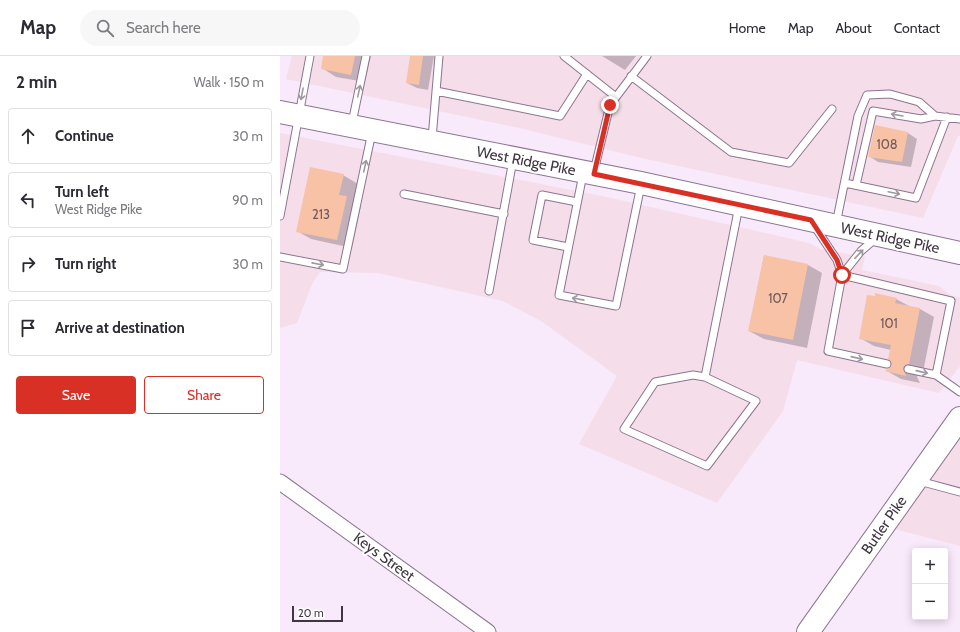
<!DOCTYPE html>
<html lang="en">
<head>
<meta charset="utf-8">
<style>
	:root { --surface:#fff; --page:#f7f7f7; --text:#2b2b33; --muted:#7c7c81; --line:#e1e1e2; --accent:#d93025 }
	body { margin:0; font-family:Cabin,sans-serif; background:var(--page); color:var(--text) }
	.controls { position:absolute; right:12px; bottom:12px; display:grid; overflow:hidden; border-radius:4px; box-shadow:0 2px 10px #0003 }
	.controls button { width:36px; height:36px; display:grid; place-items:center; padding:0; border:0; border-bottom:1px solid var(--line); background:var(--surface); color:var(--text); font:20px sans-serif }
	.scale { position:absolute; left:12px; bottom:10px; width:51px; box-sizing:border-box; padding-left:4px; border:2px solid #403642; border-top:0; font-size:11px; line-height:14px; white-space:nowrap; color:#403642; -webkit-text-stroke:3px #fff; paint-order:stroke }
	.stop { position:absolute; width:12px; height:12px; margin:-9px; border:3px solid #d93025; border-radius:50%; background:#fff }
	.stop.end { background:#d93025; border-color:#fff; box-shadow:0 1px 4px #0008 }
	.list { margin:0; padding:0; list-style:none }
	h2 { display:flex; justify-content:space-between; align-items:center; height:52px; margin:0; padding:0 16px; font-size:17px }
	h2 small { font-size:13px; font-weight:400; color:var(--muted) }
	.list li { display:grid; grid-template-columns:26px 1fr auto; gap:12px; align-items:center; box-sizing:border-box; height:56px; margin:0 8px 8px; padding:0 8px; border:1px solid var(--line); border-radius:4px }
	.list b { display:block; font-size:15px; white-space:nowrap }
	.list p { margin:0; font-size:13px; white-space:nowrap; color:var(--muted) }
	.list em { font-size:13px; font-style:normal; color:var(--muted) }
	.actions { display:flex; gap:8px; padding:12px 16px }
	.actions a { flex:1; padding:9px 0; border:1px solid var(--accent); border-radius:4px; text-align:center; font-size:14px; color:var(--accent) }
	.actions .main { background:var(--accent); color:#fff }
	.icon { flex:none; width:22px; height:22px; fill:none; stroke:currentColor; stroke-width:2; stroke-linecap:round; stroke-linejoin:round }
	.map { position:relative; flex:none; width:680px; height:576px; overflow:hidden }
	header { display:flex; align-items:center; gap:24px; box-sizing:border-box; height:56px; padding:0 20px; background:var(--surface); border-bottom:1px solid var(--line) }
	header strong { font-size:19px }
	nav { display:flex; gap:22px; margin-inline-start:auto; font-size:14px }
	.search { width:280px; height:36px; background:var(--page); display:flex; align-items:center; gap:10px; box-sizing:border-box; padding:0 14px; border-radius:22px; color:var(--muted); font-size:15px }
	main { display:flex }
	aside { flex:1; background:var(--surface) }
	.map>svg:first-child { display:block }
	.commercial { fill:#f5dde9 }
	.shadow { fill:#0003 }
	.building { fill:#f8c2a7 }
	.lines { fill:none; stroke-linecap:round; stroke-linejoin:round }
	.service-casing { stroke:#8b7590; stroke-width:9 }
	.minor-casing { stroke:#8b7590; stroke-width:17 }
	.primary-casing { stroke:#8b7590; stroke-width:24 }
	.service { stroke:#fff; stroke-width:7 }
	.minor { stroke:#fff; stroke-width:15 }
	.primary { stroke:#fff; stroke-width:22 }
	.oneway { stroke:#a09aa0 }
	.route { stroke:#d93025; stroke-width:5 }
	.labels { text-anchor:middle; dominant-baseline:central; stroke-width:4; stroke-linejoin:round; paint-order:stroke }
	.number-label { font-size:13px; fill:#6e595b }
	.street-label { font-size:15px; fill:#403642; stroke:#fff }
</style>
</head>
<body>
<header>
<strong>Map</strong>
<div class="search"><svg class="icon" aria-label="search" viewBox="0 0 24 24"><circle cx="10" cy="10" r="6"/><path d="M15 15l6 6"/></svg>Search here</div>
<nav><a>Home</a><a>Map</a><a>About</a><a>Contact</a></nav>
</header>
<main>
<aside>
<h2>2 min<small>Walk · 150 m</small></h2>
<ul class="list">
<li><svg class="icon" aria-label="ahead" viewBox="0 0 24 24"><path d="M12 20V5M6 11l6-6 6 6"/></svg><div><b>Continue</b></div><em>30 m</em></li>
<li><svg class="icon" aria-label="left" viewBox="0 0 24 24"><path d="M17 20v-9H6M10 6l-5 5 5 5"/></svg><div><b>Turn left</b><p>West Ridge Pike</p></div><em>90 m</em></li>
<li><svg class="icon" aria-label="right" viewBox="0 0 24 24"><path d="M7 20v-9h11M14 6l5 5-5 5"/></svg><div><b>Turn right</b></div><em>30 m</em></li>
<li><svg class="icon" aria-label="arrive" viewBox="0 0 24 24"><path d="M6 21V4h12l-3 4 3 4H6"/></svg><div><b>Arrive at destination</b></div></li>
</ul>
<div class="actions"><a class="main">Save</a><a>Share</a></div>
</aside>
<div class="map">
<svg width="680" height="576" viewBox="0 0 680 576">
	<rect width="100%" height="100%" fill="#f8e9fb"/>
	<path class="commercial" d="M 12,0 L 680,0 L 680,80 L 678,80 L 643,162 L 366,103 L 239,72 L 6,23 Z
		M 0,77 L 322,140 L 529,187 L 540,193 L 585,201 L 582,214 L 659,230 L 670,239 L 680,242 L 680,310 L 659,337 L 517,304 L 503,355 L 437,447 L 299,388 L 337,320 L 261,265 L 223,245 L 98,217 L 40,216 L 32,228 L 17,267 L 0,272 Z
		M 680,361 L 680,490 L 603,470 Z"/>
	<path class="shadow" d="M 44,0 L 91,0 L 85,26 L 56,21 L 42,12 Z
		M 131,0 L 154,0 L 148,34 L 137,32 L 127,27 Z
		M 322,0 L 356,0 L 345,14 Z
		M 628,77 L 637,83 L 631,111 L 598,106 L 589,100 Z
		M 63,119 L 78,128 L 74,146 L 81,150 L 72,192 L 31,183 L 17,175 Z
		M 484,200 L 528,209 L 542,217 L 527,292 L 484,283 L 469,275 Z
		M 616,243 L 631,251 L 640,253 L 654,261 L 643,316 L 639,317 L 637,321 L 640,327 L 621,323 L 607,315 L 613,309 L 611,294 L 594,290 L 580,282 Z"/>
	<path class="building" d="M 43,0 L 75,0 L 71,19 L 41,13 Z
		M 130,0 L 143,0 L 139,29 L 126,27 Z
		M 595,69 L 628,76 L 622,106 L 588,101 Z
		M 30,111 L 64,118 L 59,139 L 67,140 L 57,184 L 16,176 Z
		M 484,199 L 528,208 L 513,284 L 468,275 Z
		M 595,237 L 617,242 L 615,247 L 640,252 L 629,308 L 625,309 L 623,312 L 626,320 L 605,315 L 612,309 L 608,303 L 611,289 L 579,283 L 587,239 L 595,240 Z"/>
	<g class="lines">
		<g class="service-casing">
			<path id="service" d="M 284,0 L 336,41
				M 351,20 L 451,96 L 509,107 L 552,53
				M 156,35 L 280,60 L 307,18
				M 72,67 L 86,0
				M 152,83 L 159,0
				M 314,115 L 330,49 L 367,0
				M 303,118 L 279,239 L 336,250 L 361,129
				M 565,127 L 636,142 L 667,61
				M 576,129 L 593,55 L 641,63 L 655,60
				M 124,138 L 224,158
				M 0,160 L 30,0
				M 556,168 L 578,60 L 587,39 L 610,38 L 639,46 L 655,60 L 680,63
				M 535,171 L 557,204 L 562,219 L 548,295 L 607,308
				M 288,191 L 253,184 L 262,139 L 297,146
				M 0,201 L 63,213 L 92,76
				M 562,219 L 671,245 L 656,319 L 680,336
				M 562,219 L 581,195 L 595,183
				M 209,235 L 233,104
				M 628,313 L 656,319
				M 413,319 L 425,321 L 476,345 L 427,410 L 344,373 L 375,326 Z
				M 425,321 L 459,150
				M 639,425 L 680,436"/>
		</g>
		<g class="minor-casing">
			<path id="minor" d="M 0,426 L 208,576"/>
		</g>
		<g class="primary-casing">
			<path id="primary" d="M 0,56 L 361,127 L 680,197
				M 528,576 L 680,362"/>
		</g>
		<use href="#service" class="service"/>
		<use href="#minor" class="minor"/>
		<use href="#primary" class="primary"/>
	</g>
	<defs><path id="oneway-shaft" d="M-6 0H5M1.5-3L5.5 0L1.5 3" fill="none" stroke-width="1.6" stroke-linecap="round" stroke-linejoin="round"/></defs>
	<g class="oneway">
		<use href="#oneway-shaft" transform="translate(79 35) rotate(-78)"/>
		<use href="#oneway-shaft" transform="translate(22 38) rotate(101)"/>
		<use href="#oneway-shaft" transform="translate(617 59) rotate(-170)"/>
		<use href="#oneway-shaft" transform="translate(85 110) rotate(-78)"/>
		<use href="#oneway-shaft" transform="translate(614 137) rotate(12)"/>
		<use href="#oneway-shaft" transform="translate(579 198) rotate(-47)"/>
		<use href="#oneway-shaft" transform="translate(38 208) rotate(11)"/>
		<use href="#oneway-shaft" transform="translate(298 243) rotate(-169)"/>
		<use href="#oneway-shaft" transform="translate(577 302) rotate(13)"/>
		<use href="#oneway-shaft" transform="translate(642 316) rotate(13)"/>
	</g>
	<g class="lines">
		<path class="route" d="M 330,49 L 314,118 L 531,164 L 557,204 L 562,219"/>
	</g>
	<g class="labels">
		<g class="number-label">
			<text x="607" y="88">108</text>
			<text x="41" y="158">213</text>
			<text x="498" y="242">107</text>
			<text x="609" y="267">101</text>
		</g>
		<g class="street-label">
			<text transform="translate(246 105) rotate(11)">West Ridge Pike</text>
			<text transform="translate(610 182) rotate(12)">West Ridge Pike</text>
			<text transform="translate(604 469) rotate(-55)">Butler Pike</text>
			<text transform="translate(104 501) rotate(36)">Keys Street</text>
		</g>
	</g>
</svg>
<div class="controls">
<button>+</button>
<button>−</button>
</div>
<div class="scale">20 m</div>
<div class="stop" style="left:562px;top:219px"></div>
<div class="stop end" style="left:330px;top:49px"></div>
</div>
</main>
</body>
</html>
